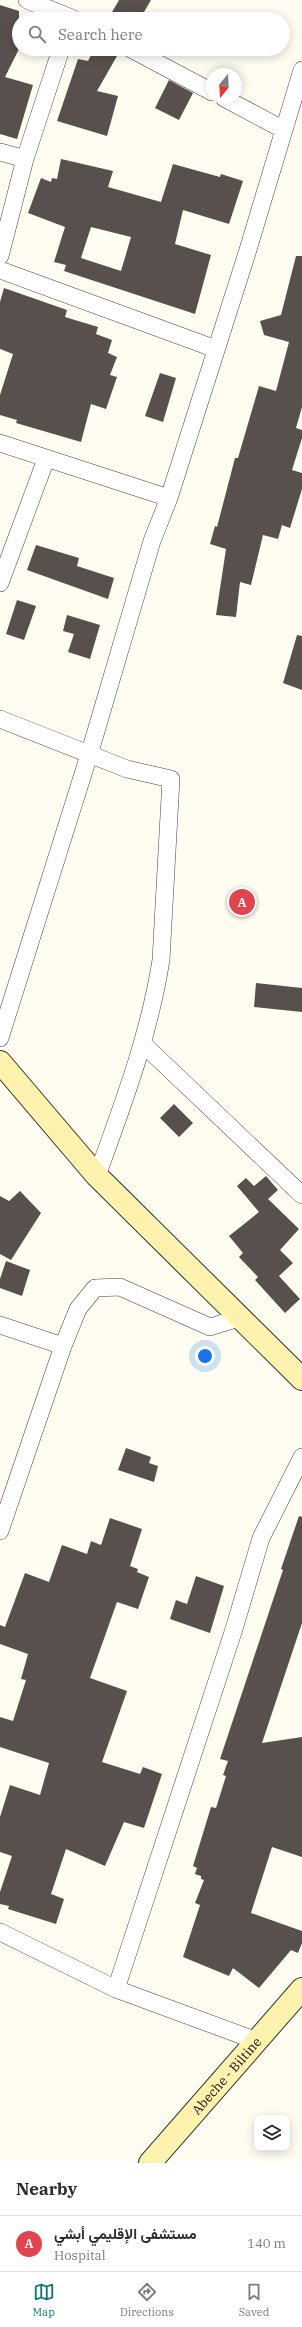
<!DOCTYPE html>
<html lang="en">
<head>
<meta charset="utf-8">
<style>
	:root { --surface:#fff; --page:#f7f7f7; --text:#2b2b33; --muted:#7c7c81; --line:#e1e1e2; --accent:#0f766e }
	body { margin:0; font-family:"IBM Plex Serif",Vazirmatn,serif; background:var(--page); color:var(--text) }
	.controls { position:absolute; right:12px; bottom:12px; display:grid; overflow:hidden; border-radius:8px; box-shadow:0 2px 10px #0003 }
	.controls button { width:36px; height:36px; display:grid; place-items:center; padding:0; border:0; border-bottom:1px solid var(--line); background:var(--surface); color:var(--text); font:20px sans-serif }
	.compass { position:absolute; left:206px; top:68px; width:36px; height:36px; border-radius:50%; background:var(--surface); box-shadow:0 2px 10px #0003; rotate:198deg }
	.you { position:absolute; left:205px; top:1356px; width:14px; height:14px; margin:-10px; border:3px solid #fff; border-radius:50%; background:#1a73e8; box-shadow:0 0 0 6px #1a73e833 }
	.badge { display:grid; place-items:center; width:26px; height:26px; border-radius:50%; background:var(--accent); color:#fff; font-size:13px; font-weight:700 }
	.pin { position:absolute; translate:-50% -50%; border:2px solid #fff; box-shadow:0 1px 4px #0006 }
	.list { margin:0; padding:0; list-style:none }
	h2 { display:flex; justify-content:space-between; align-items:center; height:52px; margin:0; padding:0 16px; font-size:17px }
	h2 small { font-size:13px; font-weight:400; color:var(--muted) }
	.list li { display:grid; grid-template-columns:26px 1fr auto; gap:12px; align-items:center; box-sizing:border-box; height:56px; padding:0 16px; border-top:1px solid var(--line) }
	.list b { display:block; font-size:15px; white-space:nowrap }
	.list p { margin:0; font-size:13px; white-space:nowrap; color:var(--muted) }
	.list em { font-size:13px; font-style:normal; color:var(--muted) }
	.icon { flex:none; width:22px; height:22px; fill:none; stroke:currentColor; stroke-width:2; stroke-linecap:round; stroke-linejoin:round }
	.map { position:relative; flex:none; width:302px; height:2163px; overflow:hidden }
	.search { position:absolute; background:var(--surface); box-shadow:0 2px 10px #0003; left:12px; right:12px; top:12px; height:44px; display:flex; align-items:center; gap:10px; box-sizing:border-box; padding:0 14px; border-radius:22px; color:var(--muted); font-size:15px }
	.sheet { height:108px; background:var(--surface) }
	nav { display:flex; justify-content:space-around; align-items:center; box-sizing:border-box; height:56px; border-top:1px solid var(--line); background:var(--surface); font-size:11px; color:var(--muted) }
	nav a { display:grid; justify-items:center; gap:2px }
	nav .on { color:var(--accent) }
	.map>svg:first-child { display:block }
	.building { fill:#58504c; fill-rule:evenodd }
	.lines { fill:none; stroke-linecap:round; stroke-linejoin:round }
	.street-casing { stroke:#434343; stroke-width:18 }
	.secondary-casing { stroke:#323232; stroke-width:24 }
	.street { stroke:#fff; stroke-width:17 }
	.secondary { stroke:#fdf3af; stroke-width:22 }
	.labels { text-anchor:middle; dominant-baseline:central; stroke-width:4; stroke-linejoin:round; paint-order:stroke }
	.street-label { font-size:13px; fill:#101010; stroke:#fff }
</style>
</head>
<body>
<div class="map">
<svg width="302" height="2163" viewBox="0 0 302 2163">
	<rect width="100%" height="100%" fill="#fffcf2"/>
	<path class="building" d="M 119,0 L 151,0 L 140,19 L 108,19 Z
		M 0,5 L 19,11 L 19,49 L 5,77 L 33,85 L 17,139 L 0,134 Z
		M 240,12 L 235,19 L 195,19 L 190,13 Z
		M 94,49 L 121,49 L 97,91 L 118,96 L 107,136 L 57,121 L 78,59 L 88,61 Z
		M 169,80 L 193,93 L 179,120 L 155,108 Z
		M 61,159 L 113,171 L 108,187 L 161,202 L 173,164 L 220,177 L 221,174 L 243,181 L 229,224 L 183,210 L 175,244 L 211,255 L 195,314 L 64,271 L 66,265 L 54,262 L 65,227 L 28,213 L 41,178 L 51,182 L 52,178 L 57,179 ZM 91,227 L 131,237 L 121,271 L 81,258 Z
		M 296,256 L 302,256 L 302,407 L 296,428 L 302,430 L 302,438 L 292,470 L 302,473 L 302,489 L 290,528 L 282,525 L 278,539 L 263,535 L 251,585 L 240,582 L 236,617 L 216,615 L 226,549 L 210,544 L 215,526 L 217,527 L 235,458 L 238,458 L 259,386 L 276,391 L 289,342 L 264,335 L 260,321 L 281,315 Z
		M 4,288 L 67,310 L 65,317 L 98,327 L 96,334 L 112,340 L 108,353 L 117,357 L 110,375 L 117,377 L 106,409 L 91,404 L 81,442 L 16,423 L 17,420 L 0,415 L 0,395 L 13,354 L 0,349 L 0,302 Z
		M 160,373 L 176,378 L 163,422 L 145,416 Z
		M 36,545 L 79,558 L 77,566 L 114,578 L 108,599 L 27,570 Z
		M 17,600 L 36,606 L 24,640 L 6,634 Z
		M 67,615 L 100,625 L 90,659 L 68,652 L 74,634 L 63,631 Z
		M 297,635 L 302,636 L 302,690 L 283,683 Z
		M 256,983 L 302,988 L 302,1012 L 254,1007 Z
		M 174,1104 L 193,1123 L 179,1137 L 160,1118 Z
		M 266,1176 L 278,1190 L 268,1199 L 299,1229 L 280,1250 L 293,1263 L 279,1276 L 300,1299 L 285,1313 L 255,1280 L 258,1277 L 239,1257 L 243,1253 L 229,1236 L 259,1212 L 237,1186 L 246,1178 L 254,1186 Z
		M 20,1191 L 41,1213 L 11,1260 L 0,1254 L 0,1196 L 9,1201 Z
		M 6,1261 L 30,1270 L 22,1296 L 0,1288 L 0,1279 Z
		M 126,1448 L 151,1457 L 149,1463 L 158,1466 L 154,1482 L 118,1470 Z
		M 299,1516 L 302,1517 L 302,1623 L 262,1743 L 302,1737 L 302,1857 L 272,1847 L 251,1913 L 302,1931 L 302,1943 L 298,1953 L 291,1950 L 259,1988 L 233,1968 L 229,1976 L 183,1957 L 200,1905 L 195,1903 L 204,1880 L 201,1879 L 201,1876 L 195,1874 L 197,1868 L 193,1866 L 211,1807 L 216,1808 L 226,1776 L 223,1775 L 228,1761 L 220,1759 L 283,1570 L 281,1569 Z
		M 110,1518 L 142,1529 L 130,1566 L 138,1569 L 137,1572 L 149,1577 L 138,1609 L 117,1602 L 90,1678 L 127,1691 L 102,1762 L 140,1774 L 143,1767 L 162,1774 L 144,1828 L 124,1822 L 105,1866 L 66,1849 L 51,1894 L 64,1899 L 56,1924 L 8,1909 L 9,1906 L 0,1904 L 0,1892 L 12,1856 L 0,1852 L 0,1817 L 10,1785 L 40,1795 L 49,1763 L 0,1747 L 0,1717 L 13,1721 L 26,1680 L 21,1679 L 28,1654 L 0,1644 L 0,1625 L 5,1627 L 25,1573 L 49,1582 L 62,1545 L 87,1554 L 91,1541 L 101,1545 Z
		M 196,1576 L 224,1586 L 210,1633 L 170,1619 L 176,1600 L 187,1604 Z"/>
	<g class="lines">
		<g class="street-casing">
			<path id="street" d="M 27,0 L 74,19
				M 131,49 L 212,92
				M 224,98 L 284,130
				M 0,152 L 25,159
				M 0,256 L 25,159 L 61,49
				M 0,270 L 216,349
				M 0,443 L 169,498
				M 0,583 L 46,459
				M 0,719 L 127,769 L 171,779 L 161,960 C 149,1036 123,1104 97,1176
				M 0,1038 L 89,755 L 152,541 L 169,498 L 247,253 L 302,70
				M 143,1044 L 302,1195
				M 0,1325 L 63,1346
				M 0,1531 L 63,1346 L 78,1309 L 95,1288 L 120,1287 L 210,1327 L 239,1318
				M 0,1932 L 116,1989 L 257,2041
				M 116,1989 L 234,1629 L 261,1538 L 302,1457"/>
		</g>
		<g class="secondary-casing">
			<g id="secondary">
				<path d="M 0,1062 L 97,1176 L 302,1379"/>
				<path id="s1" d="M 150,2163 L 302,1989"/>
			</g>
		</g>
		<use href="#street" class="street"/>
		<use href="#secondary" class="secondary"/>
	</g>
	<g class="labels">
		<g class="street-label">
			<text stroke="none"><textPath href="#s1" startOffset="116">Abeche - Biltine</textPath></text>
		</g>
	</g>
</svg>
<div class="controls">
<button><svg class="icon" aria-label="layers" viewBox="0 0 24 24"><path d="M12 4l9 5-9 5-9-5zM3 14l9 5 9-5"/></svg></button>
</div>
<svg class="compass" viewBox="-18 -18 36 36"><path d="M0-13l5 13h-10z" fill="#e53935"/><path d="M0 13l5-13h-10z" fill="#7c7c81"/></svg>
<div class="you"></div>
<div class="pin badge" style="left:242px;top:902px;background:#e0444e">A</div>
<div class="search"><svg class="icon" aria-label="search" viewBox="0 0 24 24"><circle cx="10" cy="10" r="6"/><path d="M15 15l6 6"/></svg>Search here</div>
</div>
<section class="sheet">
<h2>Nearby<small></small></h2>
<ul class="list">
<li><span class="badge" style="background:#e0444e">A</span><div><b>مستشفى الإقليمي أبشي</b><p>Hospital</p></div><em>140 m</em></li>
</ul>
</section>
<nav>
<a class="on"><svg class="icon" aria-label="map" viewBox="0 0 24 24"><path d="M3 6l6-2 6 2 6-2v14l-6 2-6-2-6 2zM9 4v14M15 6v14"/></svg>Map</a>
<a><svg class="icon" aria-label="directions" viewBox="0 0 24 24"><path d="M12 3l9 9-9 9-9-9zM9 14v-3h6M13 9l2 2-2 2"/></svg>Directions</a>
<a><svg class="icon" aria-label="saved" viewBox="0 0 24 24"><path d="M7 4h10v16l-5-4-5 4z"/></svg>Saved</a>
</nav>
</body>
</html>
